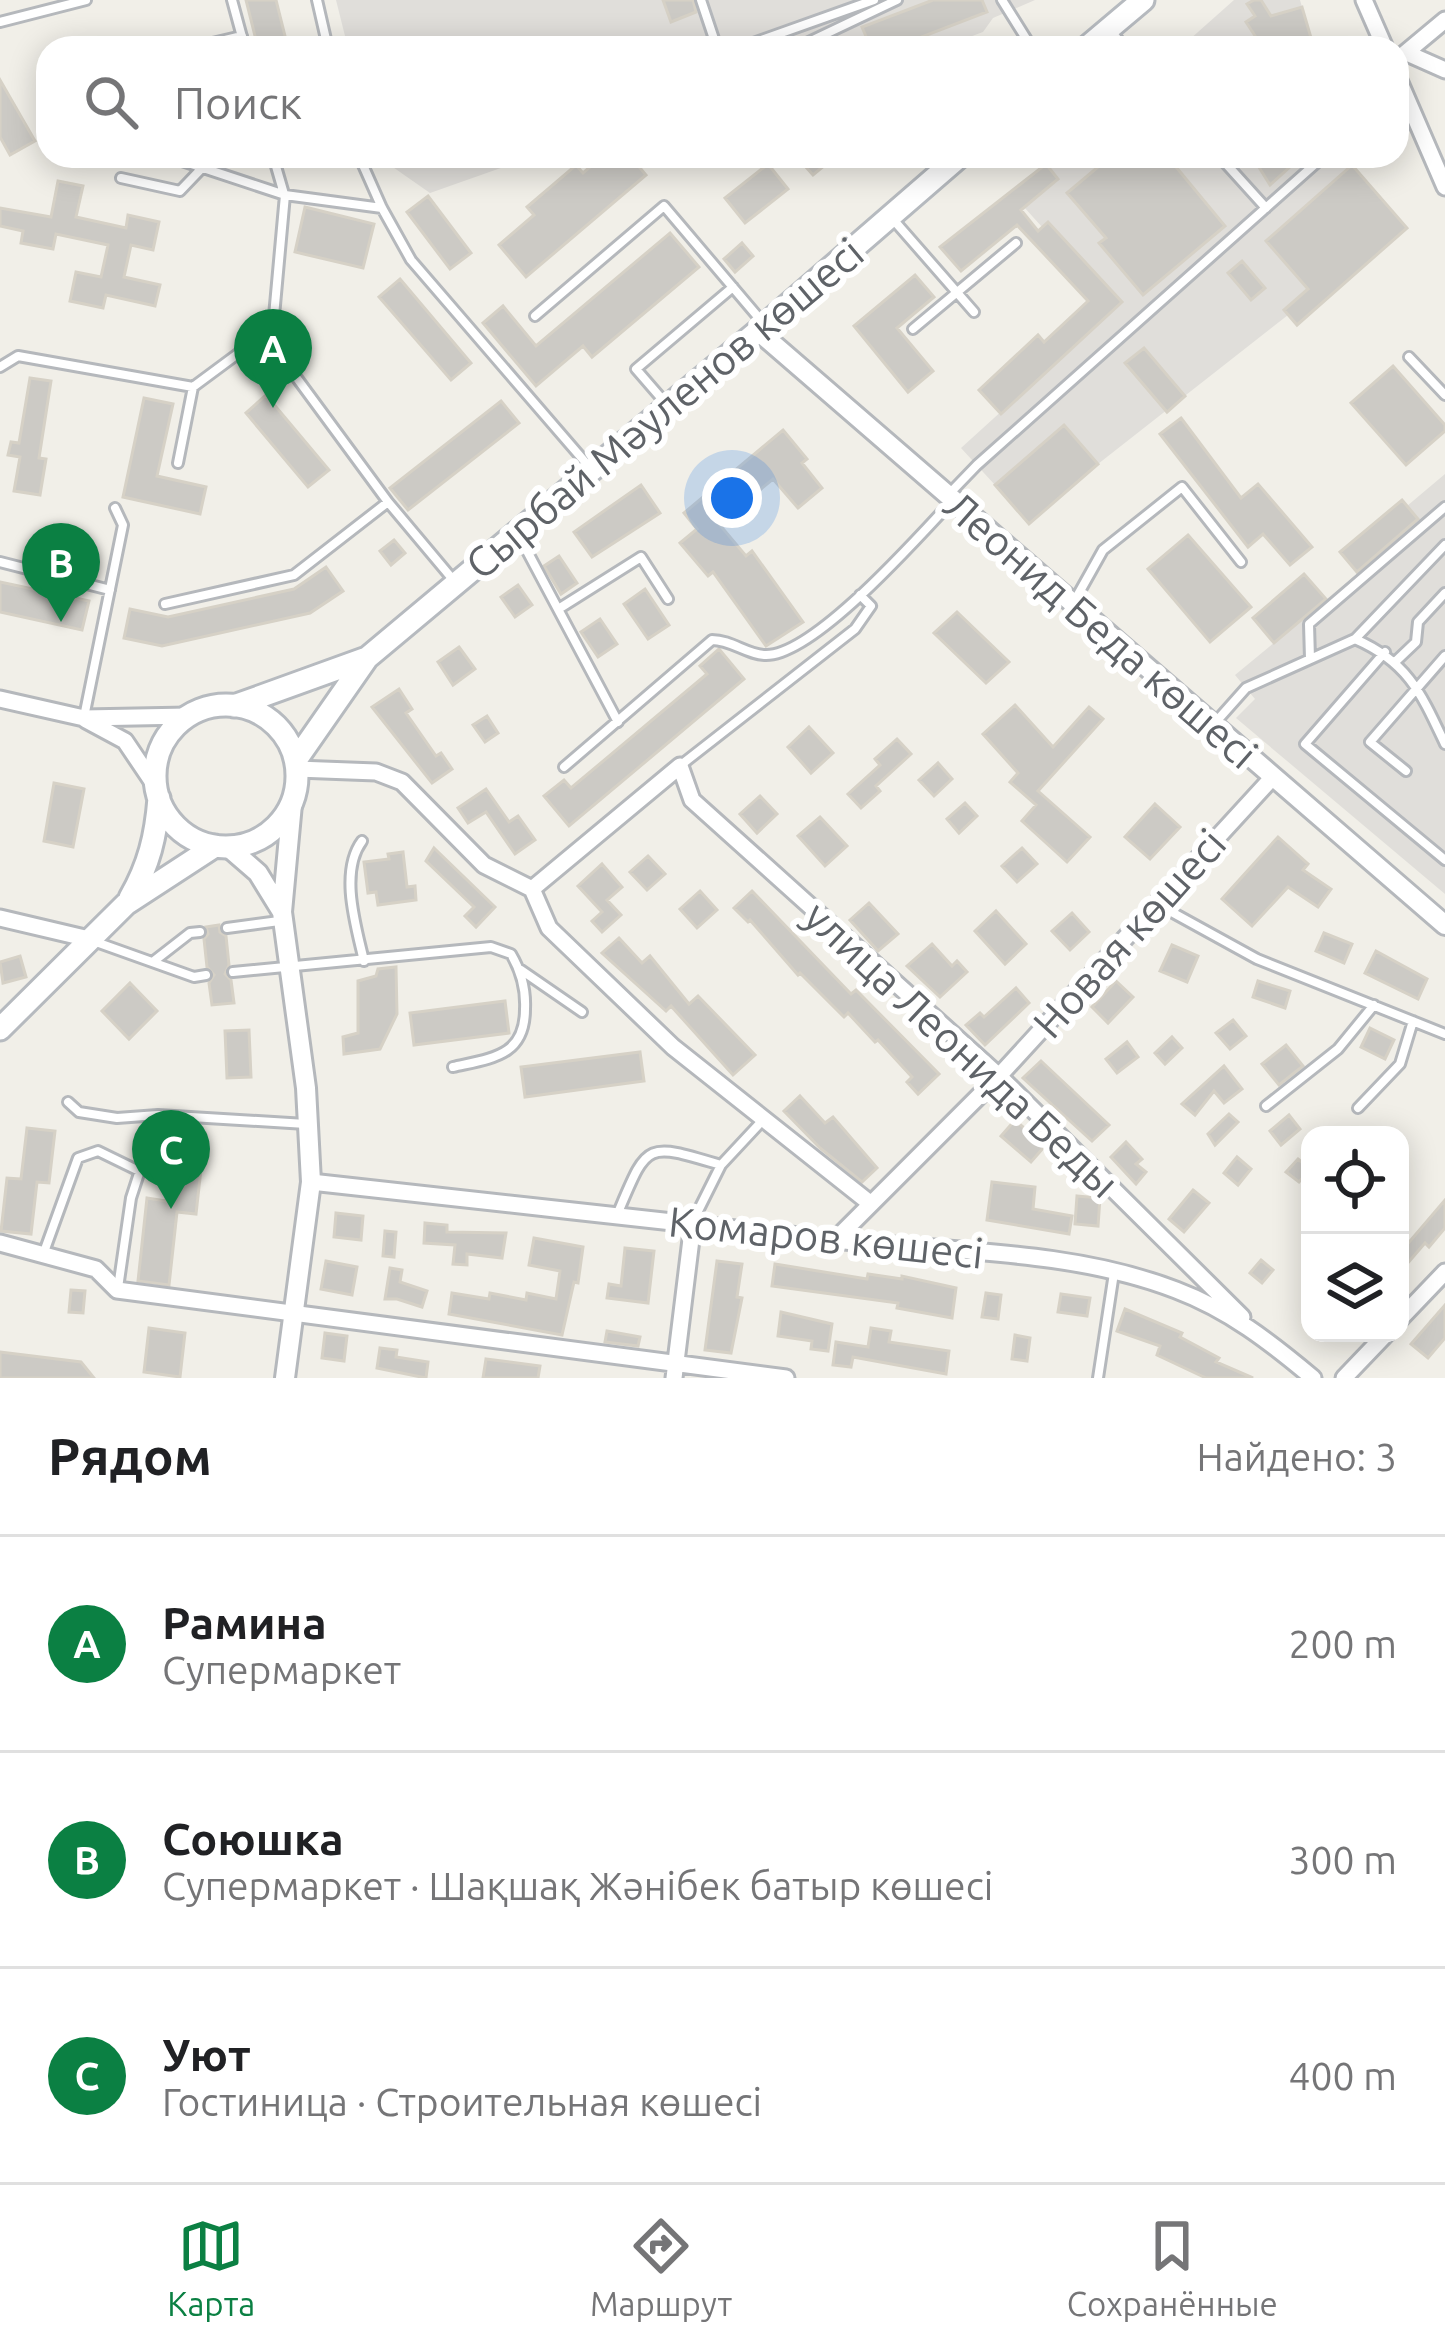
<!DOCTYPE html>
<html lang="ru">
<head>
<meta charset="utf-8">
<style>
	:root { --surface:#fff; --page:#f6f6f6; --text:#202124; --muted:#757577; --line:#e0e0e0; --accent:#0b8043 }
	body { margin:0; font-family:Ubuntu,sans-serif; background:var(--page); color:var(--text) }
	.controls { position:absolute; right:36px; bottom:36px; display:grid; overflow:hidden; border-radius:24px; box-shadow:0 6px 30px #0003 }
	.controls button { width:108px; height:108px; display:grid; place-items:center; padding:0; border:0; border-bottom:3px solid var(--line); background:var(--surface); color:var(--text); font:60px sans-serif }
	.you { position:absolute; left:732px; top:498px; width:42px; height:42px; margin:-30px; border:9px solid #fff; border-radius:50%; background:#1a73e8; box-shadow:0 0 0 18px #1a73e833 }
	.badge { display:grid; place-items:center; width:78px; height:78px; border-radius:50%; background:var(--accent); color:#fff; font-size:39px; font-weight:700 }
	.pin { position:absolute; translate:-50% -99px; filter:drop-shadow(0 3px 6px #0008) }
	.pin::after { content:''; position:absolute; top:63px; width:42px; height:36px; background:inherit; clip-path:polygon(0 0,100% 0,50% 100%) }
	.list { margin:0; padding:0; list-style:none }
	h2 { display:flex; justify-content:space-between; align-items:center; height:156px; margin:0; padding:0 48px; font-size:51px }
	h2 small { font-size:39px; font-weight:400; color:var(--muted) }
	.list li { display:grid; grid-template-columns:78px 1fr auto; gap:36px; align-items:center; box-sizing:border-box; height:216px; padding:0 48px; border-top:3px solid var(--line) }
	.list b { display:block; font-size:45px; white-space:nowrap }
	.list p { margin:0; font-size:39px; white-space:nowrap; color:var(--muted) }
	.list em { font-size:39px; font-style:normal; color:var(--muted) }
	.icon { flex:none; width:66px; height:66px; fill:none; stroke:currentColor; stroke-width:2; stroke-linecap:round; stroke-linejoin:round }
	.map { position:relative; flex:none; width:1445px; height:1378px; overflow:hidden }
	.search { position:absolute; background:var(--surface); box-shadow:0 6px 30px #0003; left:36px; right:36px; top:36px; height:132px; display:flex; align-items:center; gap:30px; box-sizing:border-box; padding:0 42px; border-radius:36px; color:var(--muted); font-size:45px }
	.sheet { height:804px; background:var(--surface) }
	nav { display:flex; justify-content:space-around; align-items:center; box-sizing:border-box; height:168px; border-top:3px solid var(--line); background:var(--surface); font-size:33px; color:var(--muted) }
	nav a { display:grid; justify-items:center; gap:6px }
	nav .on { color:var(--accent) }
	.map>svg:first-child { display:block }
	.industrial { fill:#e0deda }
	.building { fill:#cccac5; stroke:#d6d1c6; stroke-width:3 }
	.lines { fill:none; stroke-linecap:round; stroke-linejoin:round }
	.service-casing { stroke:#b5b8bc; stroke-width:14 }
	.minor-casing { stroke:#b5b8bc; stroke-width:21 }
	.tertiary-casing { stroke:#b5b8bc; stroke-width:24 }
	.secondary-casing { stroke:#b6babf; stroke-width:27 }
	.service { stroke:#fff; stroke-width:8 }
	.minor { stroke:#fff; stroke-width:15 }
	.tertiary { stroke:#fff; stroke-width:18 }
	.secondary { stroke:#fff; stroke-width:21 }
	.labels { text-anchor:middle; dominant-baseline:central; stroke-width:12; stroke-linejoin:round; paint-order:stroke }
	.street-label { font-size:42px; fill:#5f6368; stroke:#fff }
</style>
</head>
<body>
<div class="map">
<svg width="1445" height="1378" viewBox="0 0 1445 1378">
	<rect width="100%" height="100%" fill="#f1efe8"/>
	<path class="industrial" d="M 336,0 L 1035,0 L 993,18 L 983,32 L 940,48 L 348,48 Z
		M 1234,0 L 1300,0 L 1302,7 L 1284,13 L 1294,48 L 1180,48 Z
		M 377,156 L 535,156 L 430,193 Z
		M 1056,156 L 1351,156 L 1352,165 L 1266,240 L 1308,289 L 1288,315 L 1098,464 L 1064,426 L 995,485 L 961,448 L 1122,302 L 1048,223 L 1042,227 L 1024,207 L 1046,164 Z
		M 1445,474 L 1445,894 L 1236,718 L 1255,699 L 1235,675 L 1420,522 L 1407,506 Z"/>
	<path class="building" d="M 246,0 L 276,0 L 288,48 L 258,48 Z
		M 663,0 L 693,0 L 696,12 L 671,22 Z
		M 933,0 L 982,0 L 987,12 L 893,48 L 871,48 L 862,27 Z
		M 1254,0 L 1261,0 L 1271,16 L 1302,7 L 1314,48 L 1263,48 L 1246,22 L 1255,16 L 1247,4 Z
		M 0,80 L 35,141 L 10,155 L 0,137 Z
		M 603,156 L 614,165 L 630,156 L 646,175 L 526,277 L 499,245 L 534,215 L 527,207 L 576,165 L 583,173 Z
		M 796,156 L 836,156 L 813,175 Z
		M 1111,156 L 1167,156 L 1225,226 L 1143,295 L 1099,243 L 1106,238 L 1067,193 Z
		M 1252,156 L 1302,156 L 1270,185 Z
		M 768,164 L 788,189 L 745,223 L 725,198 Z
		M 1046,164 L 1058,179 L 1021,210 L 1038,231 L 1048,222 L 1122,302 L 1001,414 L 979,390 L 1038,335 L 1044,342 L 1088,301 L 1017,225 L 961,271 L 940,247 Z
		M 1352,165 L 1407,228 L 1297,325 L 1284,310 L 1308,289 L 1266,241 Z
		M 58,181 L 83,186 L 76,217 L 126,228 L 128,215 L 159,222 L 153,250 L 131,245 L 124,277 L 160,285 L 155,306 L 106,295 L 103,308 L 70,301 L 76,272 L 101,277 L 108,245 L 56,234 L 53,249 L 21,243 L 23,231 L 0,226 L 0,208 L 51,217 Z
		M 428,196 L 471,253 L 450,269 L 407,212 Z
		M 305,207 L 374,224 L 363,268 L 295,252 Z
		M 670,233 L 699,267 L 592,357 L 583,346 L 536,386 L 483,323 L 503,306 L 536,346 Z
		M 742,243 L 753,256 L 735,272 L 724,259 Z
		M 1242,261 L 1265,288 L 1251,300 L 1228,273 Z
		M 915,275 L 934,297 L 897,328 L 933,371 L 908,392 L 854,326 Z
		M 400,279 L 471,363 L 451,380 L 379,297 Z
		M 1144,348 L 1185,396 L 1167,412 L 1125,363 Z
		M 1393,366 L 1445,425 L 1445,431 L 1406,465 L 1351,403 Z
		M 30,378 L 51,381 L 39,458 L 46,459 L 40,495 L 14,491 L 20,457 L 8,455 L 11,442 L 19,443 Z
		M 266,395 L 329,470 L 308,487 L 246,413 Z
		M 144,398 L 173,404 L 157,476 L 206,487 L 200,514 L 123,497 Z
		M 501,401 L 519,423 L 408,510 L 390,488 Z
		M 1181,418 L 1241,498 L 1258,484 L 1312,547 L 1290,565 L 1263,534 L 1248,547 L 1160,434 Z
		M 1064,425 L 1098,464 L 1029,524 L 995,485 Z
		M 783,430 L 807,459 L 802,463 L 822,488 L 798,508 L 773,479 L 719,524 L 746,556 L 752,551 L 803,622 L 766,646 L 713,572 L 708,576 L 680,543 L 697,529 L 684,513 Z
		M 641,485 L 660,513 L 592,557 L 574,532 Z
		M 1402,500 L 1418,519 L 1357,572 L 1340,552 Z
		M 1188,535 L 1251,607 L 1210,642 L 1148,569 Z
		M 394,540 L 405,553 L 391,565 L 380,551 Z
		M 559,556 L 577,583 L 561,594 L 544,566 Z
		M 326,567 L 343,591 L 310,613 L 162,646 L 124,638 L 130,609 L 168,617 L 294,589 Z
		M 1304,574 L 1326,599 L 1274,643 L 1253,618 Z
		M 0,582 L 89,601 L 82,630 L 0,612 Z
		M 518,585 L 532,605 L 515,617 L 501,597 Z
		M 645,589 L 669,625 L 648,639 L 624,604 Z
		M 957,612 L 1009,662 L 986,683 L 934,633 Z
		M 600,619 L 617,644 L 598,657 L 581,632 Z
		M 459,647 L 475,669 L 453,685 L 438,662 Z
		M 719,649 L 744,679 L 569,826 L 544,796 L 564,780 L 571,788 L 707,674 L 700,666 Z
		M 399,689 L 412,709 L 406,713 L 436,756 L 441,753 L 452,769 L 432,783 L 372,707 Z
		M 1015,705 L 1053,747 L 1089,707 L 1103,719 L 1038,791 L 1090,837 L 1067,862 L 1022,821 L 1036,805 L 1010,782 L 1018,773 L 983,734 Z
		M 487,716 L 498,733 L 485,742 L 473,725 Z
		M 809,727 L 833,753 L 811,773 L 788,747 Z
		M 897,739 L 911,754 L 876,786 L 880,791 L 861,808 L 848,794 L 880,765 L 875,759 Z
		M 938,763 L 952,779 L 934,796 L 919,780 Z
		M 54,783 L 84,789 L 73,847 L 44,841 Z
		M 486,789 L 509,822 L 518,816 L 535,840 L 515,854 L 486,812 L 468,823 L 458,808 Z
		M 760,796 L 777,814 L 757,833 L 740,814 Z
		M 965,803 L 977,816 L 959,833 L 947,819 Z
		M 1155,804 L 1180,827 L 1150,859 L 1125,837 Z
		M 820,817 L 847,846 L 825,866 L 798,836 Z
		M 1278,837 L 1308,864 L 1303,870 L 1331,889 L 1318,907 L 1288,887 L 1252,926 L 1222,899 Z
		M 434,848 L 495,907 L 476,927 L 465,916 L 474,907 L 426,861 Z
		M 1022,848 L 1037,864 L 1017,882 L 1002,866 Z
		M 403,852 L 407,887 L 415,886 L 416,900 L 378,905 L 376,892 L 368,893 L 364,862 L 389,859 L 388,854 Z
		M 648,856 L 665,874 L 647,890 L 630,872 Z
		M 602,864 L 622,887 L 607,900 L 621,915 L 602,932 L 592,921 L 602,912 L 578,886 Z
		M 700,891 L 717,910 L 697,928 L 680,909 Z
		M 752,891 L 851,994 L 856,990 L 939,1074 L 918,1094 L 907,1082 L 912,1077 L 878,1040 L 875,1042 L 848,1013 L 844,1017 L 800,973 L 798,975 L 750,920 L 748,922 L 734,908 Z
		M 869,903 L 898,934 L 878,951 L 850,920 Z
		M 996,911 L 1026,944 L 1005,964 L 975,931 Z
		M 1072,913 L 1089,932 L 1070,950 L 1052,931 Z
		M 219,925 L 220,932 L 226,936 L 229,965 L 225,974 L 231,980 L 234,1003 L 212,1005 L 209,983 L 214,975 L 207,967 L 204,939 L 208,934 L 206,927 Z
		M 1324,933 L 1352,944 L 1344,963 L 1316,951 Z
		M 619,938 L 642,963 L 650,956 L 689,1004 L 698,996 L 755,1055 L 733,1075 L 671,1006 L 666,1011 L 602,953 Z
		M 932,944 L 952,966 L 957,961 L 967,972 L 940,997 L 907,966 Z
		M 1172,945 L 1198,956 L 1187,982 L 1160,971 Z
		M 1376,951 L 1427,979 L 1418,999 L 1365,973 Z
		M 20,956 L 26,977 L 3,983 L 0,962 Z
		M 396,967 L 397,1014 L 380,1049 L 344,1054 L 343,1037 L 358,1033 L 358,981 L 376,976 L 378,969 Z
		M 1116,981 L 1133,997 L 1108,1023 L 1092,1007 Z
		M 1258,981 L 1290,991 L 1285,1008 L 1253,997 Z
		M 130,983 L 157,1011 L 129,1039 L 102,1011 Z
		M 1016,988 L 1029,1003 L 985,1045 L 966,1025 L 980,1013 L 984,1017 Z
		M 505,1001 L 509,1033 L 414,1045 L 410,1013 Z
		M 1233,1020 L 1246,1036 L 1230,1049 L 1216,1033 Z
		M 1370,1028 L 1394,1040 L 1385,1059 L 1361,1047 Z
		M 249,1030 L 251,1077 L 227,1078 L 225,1031 Z
		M 1172,1037 L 1182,1048 L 1165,1064 L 1155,1053 Z
		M 1127,1042 L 1138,1057 L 1117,1073 L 1106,1059 Z
		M 1286,1045 L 1303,1066 L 1279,1085 L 1262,1064 Z
		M 640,1052 L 644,1081 L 525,1097 L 521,1067 Z
		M 1041,1061 L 1109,1125 L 1092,1141 L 1023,1078 Z
		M 1224,1066 L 1242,1089 L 1224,1103 L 1214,1091 L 1195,1115 L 1182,1104 Z
		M 800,1096 L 825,1123 L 833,1117 L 877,1168 L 862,1182 L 820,1148 L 784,1111 Z
		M 1229,1114 L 1238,1122 L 1215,1145 L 1208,1134 Z
		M 1289,1115 L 1300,1129 L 1281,1145 L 1270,1131 Z
		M 1015,1120 L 1045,1146 L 1031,1162 L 1001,1136 Z
		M 27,1128 L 55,1131 L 49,1183 L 37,1182 L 31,1234 L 1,1231 L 7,1178 L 21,1179 Z
		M 174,1130 L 205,1133 L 196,1214 L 177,1212 L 169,1285 L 138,1281 L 147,1198 L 166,1201 Z
		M 1126,1142 L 1142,1159 L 1136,1164 L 1146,1172 L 1136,1184 L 1111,1157 Z
		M 1237,1157 L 1251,1169 L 1238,1185 L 1224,1173 Z
		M 1298,1159 L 1310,1169 L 1299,1182 L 1286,1172 Z
		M 992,1182 L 1035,1187 L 1033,1209 L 1072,1216 L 1069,1234 L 987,1220 Z
		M 1193,1190 L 1209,1203 L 1184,1232 L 1169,1219 Z
		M 1077,1196 L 1100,1198 L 1098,1226 L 1075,1224 Z
		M 1445,1200 L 1445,1228 L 1429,1247 L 1425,1243 L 1400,1272 L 1400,1243 L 1405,1247 Z
		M 336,1213 L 363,1216 L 361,1240 L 334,1237 Z
		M 425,1223 L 447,1225 L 447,1232 L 506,1233 L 502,1258 L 467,1254 L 467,1265 L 453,1264 L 455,1245 L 424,1243 Z
		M 385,1231 L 396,1232 L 394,1257 L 383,1256 Z
		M 534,1238 L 583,1247 L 578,1283 L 574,1282 L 562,1335 L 449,1314 L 452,1293 L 489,1299 L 490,1293 L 526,1300 L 527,1293 L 556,1299 L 560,1271 L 529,1265 Z
		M 625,1248 L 654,1251 L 648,1303 L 607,1298 L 609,1284 L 621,1286 Z
		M 1261,1260 L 1273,1270 L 1262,1283 L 1250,1273 Z
		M 326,1261 L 357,1267 L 352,1295 L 321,1289 Z
		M 717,1261 L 742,1264 L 737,1297 L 742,1298 L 731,1353 L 705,1350 Z
		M 775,1264 L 867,1279 L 868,1274 L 902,1279 L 902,1276 L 956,1288 L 952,1318 L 897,1308 L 898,1303 L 772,1286 Z
		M 390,1268 L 402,1270 L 400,1282 L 427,1291 L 422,1307 L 397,1299 L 385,1299 Z
		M 71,1290 L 85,1291 L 83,1313 L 69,1312 Z
		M 986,1293 L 1001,1295 L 998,1319 L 982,1317 Z
		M 1061,1294 L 1090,1298 L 1087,1316 L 1058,1312 Z
		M 1445,1305 L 1445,1338 L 1428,1358 L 1411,1344 Z
		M 1125,1309 L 1182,1333 L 1180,1337 L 1219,1358 L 1216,1362 L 1253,1378 L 1206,1378 L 1157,1355 L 1160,1346 L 1117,1331 Z
		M 781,1312 L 832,1324 L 828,1351 L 811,1349 L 812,1341 L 778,1336 Z
		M 149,1328 L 185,1333 L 180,1377 L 144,1372 Z
		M 871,1328 L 891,1331 L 889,1342 L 949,1351 L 946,1374 L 853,1357 L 851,1367 L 833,1365 L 836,1342 L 868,1347 Z
		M 607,1331 L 640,1337 L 638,1346 L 605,1342 Z
		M 325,1333 L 347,1336 L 344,1361 L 322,1358 Z
		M 1015,1335 L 1030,1338 L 1027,1361 L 1012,1359 Z
		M 380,1348 L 397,1350 L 396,1357 L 428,1362 L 426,1378 L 377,1368 Z
		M 0,1352 L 81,1362 L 94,1378 L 0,1378 Z
		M 486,1359 L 540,1366 L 538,1378 L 483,1378 Z"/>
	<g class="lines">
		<g class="service-casing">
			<path id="service" d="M 232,0 L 245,48
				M 317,0 L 328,48
				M 701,0 L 717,48
				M 1002,0 L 1032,48
				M 0,22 L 86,0
				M 1110,30 L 1125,48
				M 191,48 L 242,36
				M 739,48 L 874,0
				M 796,48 L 897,0
				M 48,92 L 48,103
				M 167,156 L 285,195
				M 273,156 L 284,194
				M 359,156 L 382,208 L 411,260 L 592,470
				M 1219,156 L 1266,208
				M 121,178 L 180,191 L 202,168
				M 382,208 L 285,195 L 272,338 L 274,347 L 388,502 L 455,582
				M 891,217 L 974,312
				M 535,316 L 664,206 L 764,324
				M 913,329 L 1016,243
				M 1409,357 L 1445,395
				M 0,367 L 18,356 L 193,387 L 247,347 L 273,346
				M 668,406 L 636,369 L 733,287
				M 178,463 L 193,387
				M 950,493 L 977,465 L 1323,157
				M 518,534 L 618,722
				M 0,562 L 110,590
				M 1075,600 L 1103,550 L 1182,487 L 1241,562
				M 165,604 L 294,575 L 388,502
				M 560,608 L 641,557 L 668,599
				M 1355,639 L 1445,545
				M 1385,652 L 1305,744 L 1445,860
				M 1310,659 L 1309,624 L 1445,507
				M 1395,662 L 1416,642 L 1418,622 L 1445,593
				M 84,717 L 123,525 L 115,508
				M 1214,724 L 1246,688 L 1355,639 C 1408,662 1421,693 1445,744
				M 681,765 L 855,629 L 871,606 L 860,595
				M 564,767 L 712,640 C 732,640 747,655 766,655 C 815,655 919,536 953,500
				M 1406,771 L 1370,742 L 1445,656
				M 362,841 C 339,872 356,926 364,961
				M 1157,904 L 1257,959 L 1445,1034
				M 227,928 L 279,921
				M 96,942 L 194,977 L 206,975
				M 154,961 L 190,933 L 200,932
				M 521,970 L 582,1012
				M 233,972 L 491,947 L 511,954 C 521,971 526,989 525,1009 C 525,1056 493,1058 453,1067
				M 68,1102 L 79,1112 L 117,1118 L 158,1115 L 306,1124
				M 1266,1106 L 1338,1049 L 1374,1005
				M 1358,1108 L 1400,1064 L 1413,1021
				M 617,1215 C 648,1142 644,1142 721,1165
				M 693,1221 L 721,1165 L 762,1121
				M 44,1252 L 78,1158 L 98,1151 L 139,1171
				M 118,1288 L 131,1198 L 158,1115
				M 1098,1378 L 1114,1273"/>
		</g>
		<g class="minor-casing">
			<path id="minor" d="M 1364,0 L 1385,48
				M 1409,54 L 1445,70
				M 1397,60 L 1445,20
				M 1397,76 L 1445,187
				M 0,699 L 84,718 L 188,716
				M 86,720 L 125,741 L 156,787
				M 297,769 L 376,772 L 402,782 L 484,865 L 532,889 L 549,928 L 673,1047 L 871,1204
				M 532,889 L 680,766 L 692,800 L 999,1076 L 1242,1317
				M 0,918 L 89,939
				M 311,1182 C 486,1200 660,1222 835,1240 C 947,1252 1070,1249 1176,1290 C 1229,1310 1270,1342 1313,1378
				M 835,1240 L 999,1076 L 1271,779
				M 0,1243 L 96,1269 L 117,1290 L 786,1378
				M 1400,1319 L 1445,1272
				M 674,1378 L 693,1223
				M 1344,1378 L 1387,1333"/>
		</g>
		<g class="tertiary-casing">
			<path id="tertiary" d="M 758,331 L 1445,925
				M 228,847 L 258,873 L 282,912
				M 285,1378 L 311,1182 L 306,1088 L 282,912 L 292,804"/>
		</g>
		<g class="secondary-casing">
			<path id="secondary" d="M 1086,48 L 1143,0
				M155 776a71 71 0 1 1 142 0a71 71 0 1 1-142 0Z
				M 234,706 L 367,658
				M 296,760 L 367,658 L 758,331 L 960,156
				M 130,898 C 149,865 156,836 159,798
				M 0,1029 L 126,904 L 215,846"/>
		</g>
		<use href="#service" class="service"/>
		<use href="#minor" class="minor"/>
		<use href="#tertiary" class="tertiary"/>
		<use href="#secondary" class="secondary"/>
	</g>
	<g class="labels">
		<g class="street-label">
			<text transform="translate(664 408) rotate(-40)">Сырбай Мәуленов көшесі</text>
			<text transform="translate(1101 629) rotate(41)">Леонид Беда көшесі</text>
			<text transform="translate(1129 933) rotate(-48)">Новая көшесі</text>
			<text transform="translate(962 1049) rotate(43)">улица Леонида Беды</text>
			<text transform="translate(826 1237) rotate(6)">Комаров көшесі</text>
		</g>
	</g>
</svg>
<div class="controls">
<button><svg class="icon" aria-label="locate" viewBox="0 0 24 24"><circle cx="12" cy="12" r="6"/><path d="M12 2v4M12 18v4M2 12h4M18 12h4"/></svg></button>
<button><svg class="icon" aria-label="layers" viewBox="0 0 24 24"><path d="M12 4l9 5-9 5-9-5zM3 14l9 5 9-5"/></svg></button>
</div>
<div class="you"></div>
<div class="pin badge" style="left:273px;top:408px">A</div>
<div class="pin badge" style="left:61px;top:622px">B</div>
<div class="pin badge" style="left:171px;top:1209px">C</div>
<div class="search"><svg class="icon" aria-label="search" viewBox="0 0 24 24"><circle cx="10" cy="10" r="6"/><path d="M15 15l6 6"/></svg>Поиск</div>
</div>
<section class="sheet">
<h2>Рядом<small>Найдено: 3</small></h2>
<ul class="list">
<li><span class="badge">A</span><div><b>Рамина</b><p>Супермаркет</p></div><em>200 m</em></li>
<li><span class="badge">B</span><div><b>Союшка</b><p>Супермаркет · Шақшақ Жәнібек батыр көшесі</p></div><em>300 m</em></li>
<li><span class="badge">C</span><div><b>Уют</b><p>Гостиница · Строительная көшесі</p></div><em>400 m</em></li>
</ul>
</section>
<nav>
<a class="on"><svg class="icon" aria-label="map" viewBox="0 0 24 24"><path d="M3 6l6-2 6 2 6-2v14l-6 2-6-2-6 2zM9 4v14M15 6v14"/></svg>Карта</a>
<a><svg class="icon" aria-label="directions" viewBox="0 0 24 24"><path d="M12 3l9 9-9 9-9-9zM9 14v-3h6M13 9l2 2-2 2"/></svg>Маршрут</a>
<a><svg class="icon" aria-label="saved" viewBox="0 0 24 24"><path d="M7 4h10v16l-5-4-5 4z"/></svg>Сохранённые</a>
</nav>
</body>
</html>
